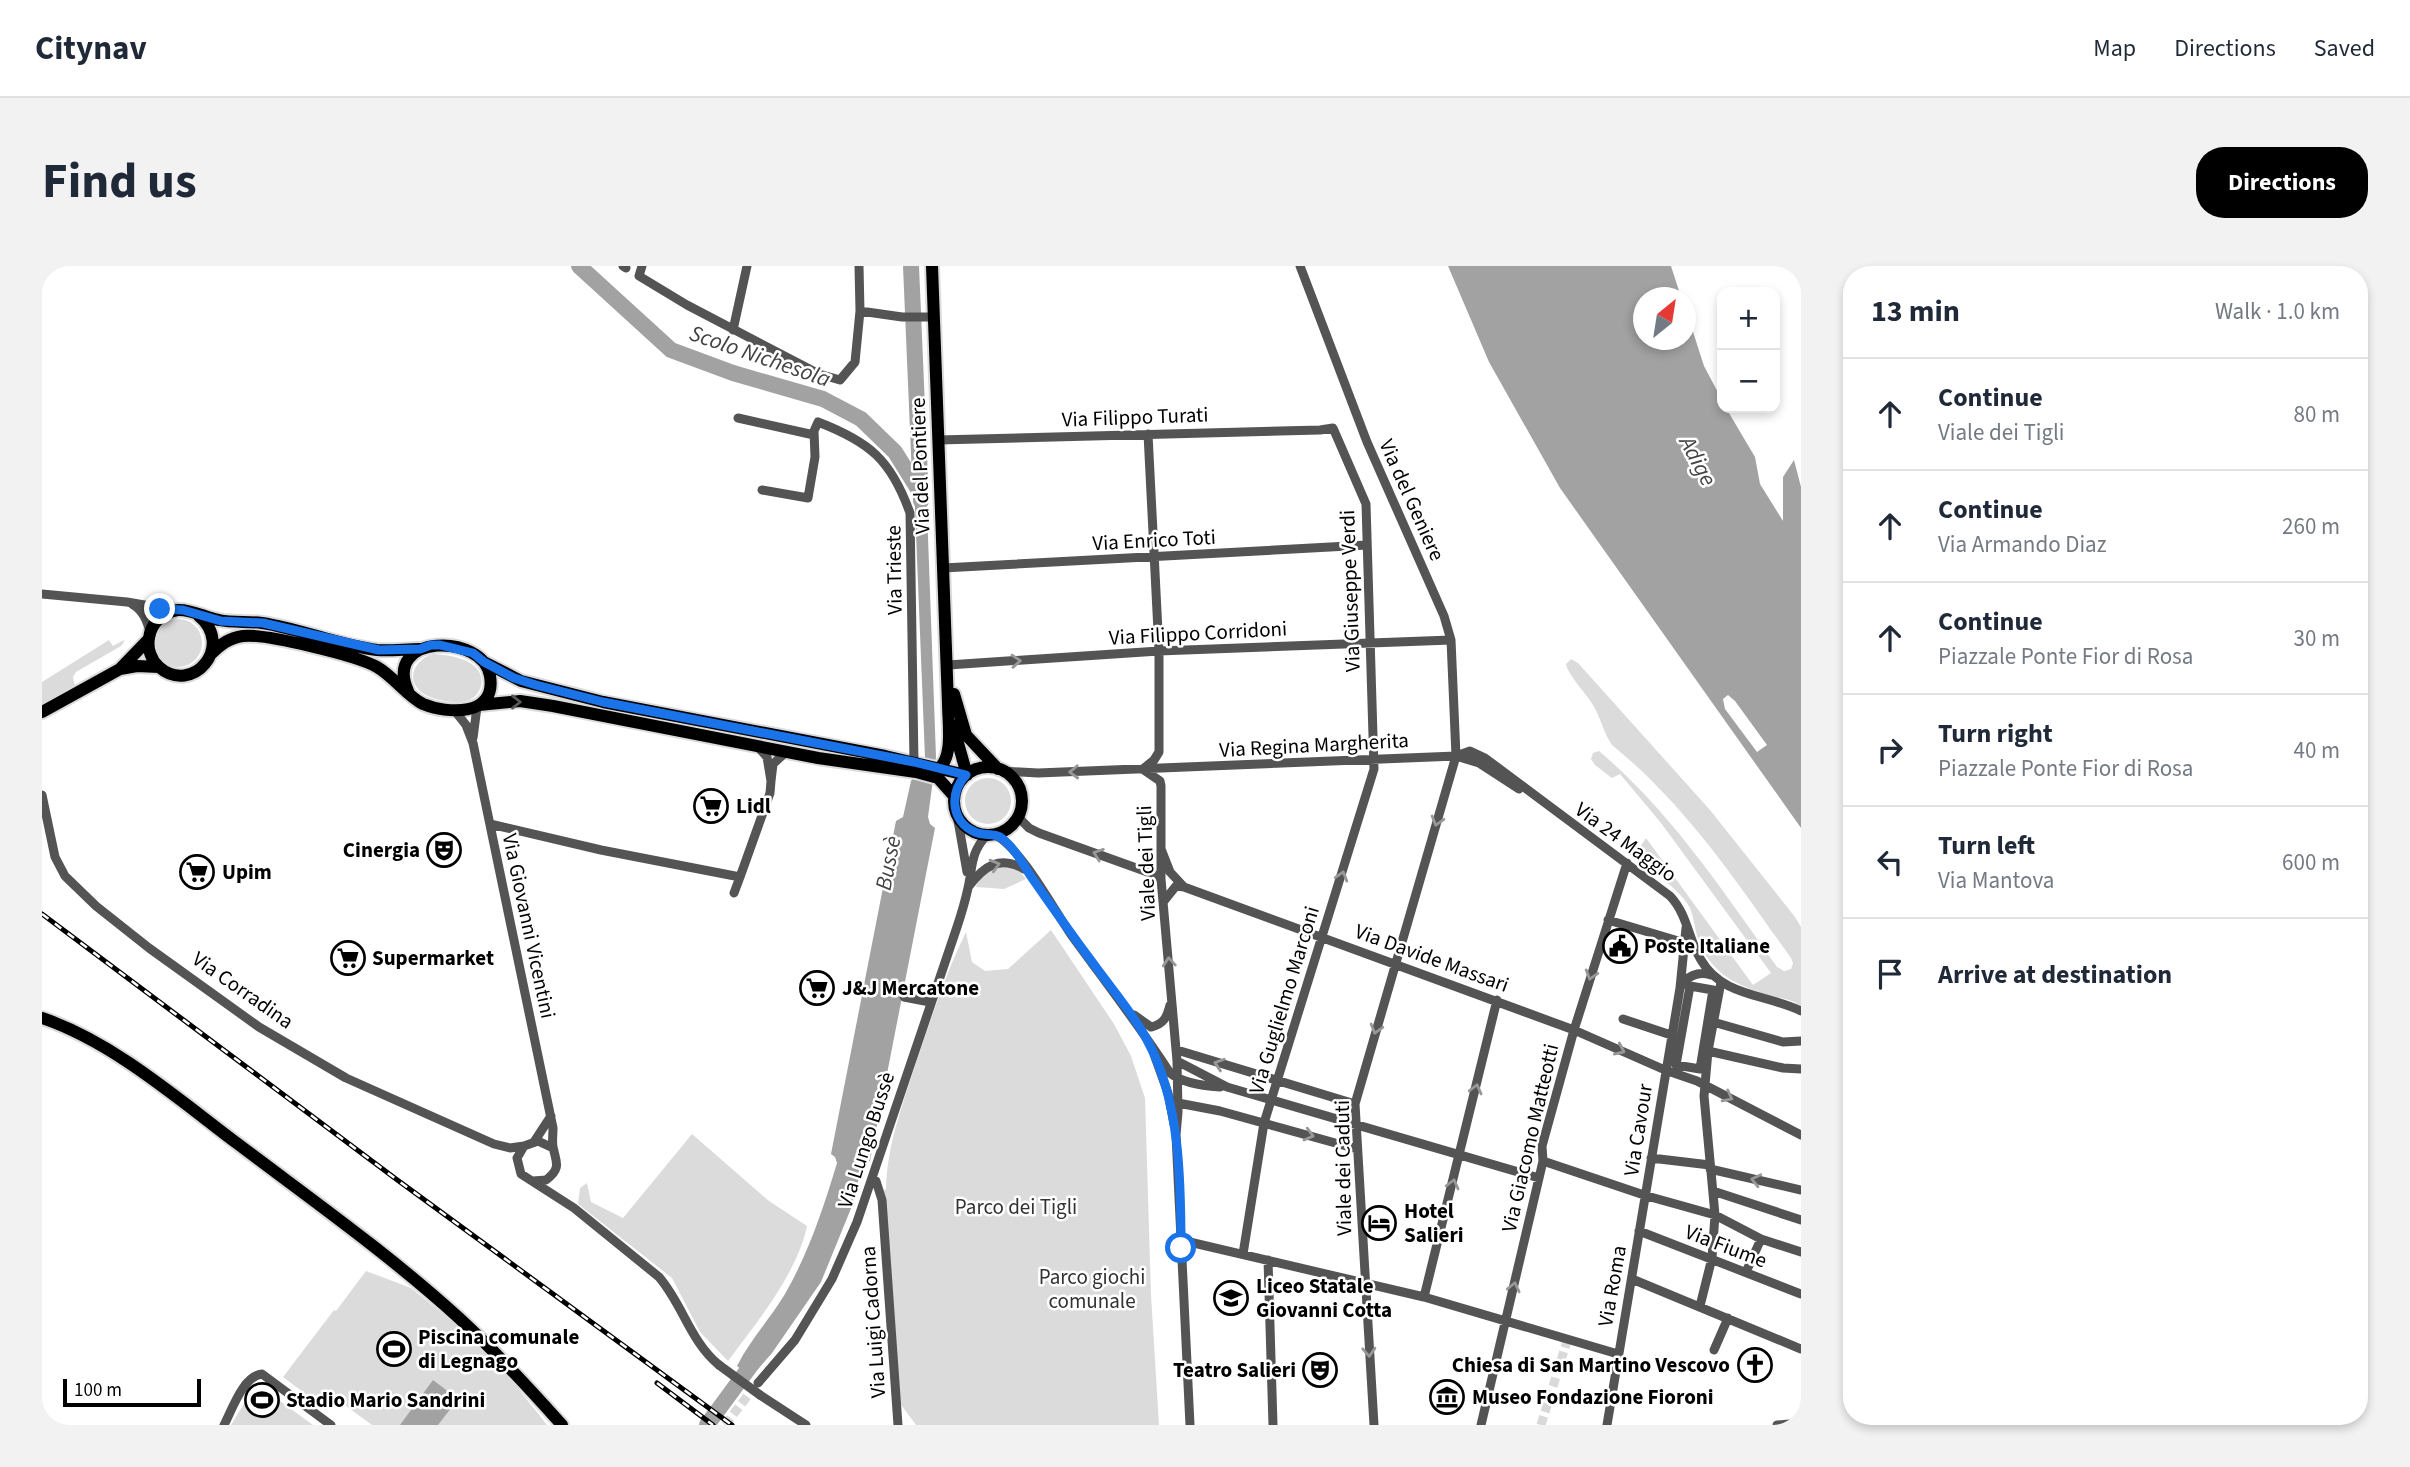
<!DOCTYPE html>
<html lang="en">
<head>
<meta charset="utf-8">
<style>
	:root { --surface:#fff; --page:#f2f2f3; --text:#1f2937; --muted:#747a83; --line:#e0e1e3; --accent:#000 }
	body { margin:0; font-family:"Source Sans 3",sans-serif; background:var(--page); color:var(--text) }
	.controls { position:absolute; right:21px; top:21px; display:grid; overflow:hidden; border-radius:14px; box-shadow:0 4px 10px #0003 }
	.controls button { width:63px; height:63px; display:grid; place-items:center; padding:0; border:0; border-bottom:2px solid var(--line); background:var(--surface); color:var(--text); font:35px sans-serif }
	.compass { position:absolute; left:1591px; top:21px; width:63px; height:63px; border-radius:50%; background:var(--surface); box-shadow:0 4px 10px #0003; rotate:30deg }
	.scale { position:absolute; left:21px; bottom:18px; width:138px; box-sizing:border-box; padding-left:7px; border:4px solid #000; border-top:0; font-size:19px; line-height:24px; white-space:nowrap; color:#000; -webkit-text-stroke:5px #fff; paint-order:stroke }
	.stop { position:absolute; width:21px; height:21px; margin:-16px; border:5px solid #1a73e8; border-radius:50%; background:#fff }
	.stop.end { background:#1a73e8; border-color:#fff; box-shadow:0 2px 7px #0008 }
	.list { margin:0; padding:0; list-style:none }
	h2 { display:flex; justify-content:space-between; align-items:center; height:91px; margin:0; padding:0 28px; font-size:30px }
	h2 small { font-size:23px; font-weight:400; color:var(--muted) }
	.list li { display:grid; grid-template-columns:46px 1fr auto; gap:21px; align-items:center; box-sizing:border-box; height:112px; padding:0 28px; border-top:2px solid var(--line) }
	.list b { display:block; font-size:26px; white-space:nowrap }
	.list p { margin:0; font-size:23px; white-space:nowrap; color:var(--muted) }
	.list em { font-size:23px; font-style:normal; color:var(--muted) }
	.icon { flex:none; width:38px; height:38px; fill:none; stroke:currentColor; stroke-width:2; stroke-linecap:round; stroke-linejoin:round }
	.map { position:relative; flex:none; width:1759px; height:1159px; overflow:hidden; border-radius:28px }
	header { display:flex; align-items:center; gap:42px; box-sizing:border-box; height:98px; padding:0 35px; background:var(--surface); border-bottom:2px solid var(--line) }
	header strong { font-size:33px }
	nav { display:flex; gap:38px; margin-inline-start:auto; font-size:24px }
	.intro { display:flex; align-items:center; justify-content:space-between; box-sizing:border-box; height:168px; padding:0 42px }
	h1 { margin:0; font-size:49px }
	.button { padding:18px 32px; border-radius:28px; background:var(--accent); color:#fff; font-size:24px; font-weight:700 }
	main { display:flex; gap:42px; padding:0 42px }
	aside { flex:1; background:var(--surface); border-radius:28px; box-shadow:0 4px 10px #0003 }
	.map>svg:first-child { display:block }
	.green { fill:#dbdbdb }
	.water { fill:#a2a2a2 }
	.pier { fill:#fff }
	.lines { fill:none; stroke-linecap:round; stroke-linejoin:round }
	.river { stroke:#a2a2a2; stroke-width:16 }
	.minor-tunnel { stroke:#d9d9d9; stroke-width:9; stroke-dasharray:9 4.5; stroke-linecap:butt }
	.major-casing { stroke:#dbdbdb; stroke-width:16 }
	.minor { stroke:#545454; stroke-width:9 }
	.major { stroke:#000; stroke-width:12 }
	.rail-casing { stroke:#000; stroke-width:5 }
	.rail { stroke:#fff; stroke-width:2.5; stroke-dasharray:8; stroke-linecap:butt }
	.minor-bridge { stroke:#545454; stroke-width:9 }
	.oneway { stroke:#989898 }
	.oneway2 { stroke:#595959 }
	.route { stroke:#1a73e8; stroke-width:9 }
	.labels { text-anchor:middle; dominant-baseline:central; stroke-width:5; stroke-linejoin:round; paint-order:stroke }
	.street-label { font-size:21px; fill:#000; stroke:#fff }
	.poi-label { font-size:21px; font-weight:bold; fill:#000; stroke:#fff; text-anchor:start }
	.park-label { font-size:21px; fill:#323232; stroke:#fff }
	.water-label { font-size:23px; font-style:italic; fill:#434343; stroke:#fff }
</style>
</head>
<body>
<header>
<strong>Citynav</strong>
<nav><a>Map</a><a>Directions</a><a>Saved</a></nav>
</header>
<div class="intro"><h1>Find us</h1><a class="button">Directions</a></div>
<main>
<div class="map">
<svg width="1759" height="1159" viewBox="0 0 1759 1159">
	<rect width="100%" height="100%" fill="#fff"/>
	<path class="green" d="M112 377a24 24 0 1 1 48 0a24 24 0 1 1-48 0Z
		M 67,374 L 71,380 L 82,374 L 82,376 L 79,380 L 34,406 L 31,411 L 33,420 L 31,422 L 0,440 L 0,416 Z
		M 391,388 C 409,389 444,394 439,420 C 437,427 432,433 425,435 C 414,439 386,433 378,425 C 363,411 375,392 391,388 Z
		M 1529,393 L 1536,397 L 1668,544 L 1753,651 L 1759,661 L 1759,740 L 1750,735 C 1713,725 1675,718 1658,678 C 1652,666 1653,648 1645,637 C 1632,619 1609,605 1592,590 L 1604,572 L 1711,719 L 1729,707 L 1619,557 L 1578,508 L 1570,512 L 1553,499 L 1549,493 L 1551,487 L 1557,485 C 1629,546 1681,625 1735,701 L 1742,705 L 1749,703 L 1751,697 L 1749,692 C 1693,614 1645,540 1570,479 C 1561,466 1559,452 1551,439 C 1543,426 1532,416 1525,402 L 1524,398 Z
		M923 535a23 23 0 1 1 46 0a23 23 0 1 1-46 0Z
		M 966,600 L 978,606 L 984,613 L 962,623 L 934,621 C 939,606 952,601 966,600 Z
		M 1009,664 L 1072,758 L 1089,790 L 1103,832 L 1109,1029 L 1117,1159 L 874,1159 L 857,1136 L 841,925 L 844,923 C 845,881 859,843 872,803 C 888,756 902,711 924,666 L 930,696 L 943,705 L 966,703 Z
		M 650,868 L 727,935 L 765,960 C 755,1008 715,1056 686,1095 L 658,1066 L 630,1012 L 536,938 L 538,922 L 545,917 L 549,936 L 581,952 Z
		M 324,1005 L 369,1022 L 433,1074 L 452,1092 L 505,1159 L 330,1159 L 289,1129 L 269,1132 L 241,1111 L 292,1044 L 294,1045 Z
		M 216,1119 L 271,1159 L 189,1159 L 212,1121 Z"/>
	<path class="water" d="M 1406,0 L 1629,0 L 1639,31 L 1602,32 L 1602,74 L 1644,74 L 1644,44 L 1662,100 L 1680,134 L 1680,142 L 1684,142 L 1713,191 L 1718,218 L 1741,255 L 1741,211 L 1752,194 L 1759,221 L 1759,562 L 1518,222 L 1447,96 Z
		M 884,216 L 894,491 L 886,551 L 888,558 L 893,562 L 828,895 L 820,899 L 810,940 L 779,1016 L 730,1087 L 709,1111 L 695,1100 C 708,1074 728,1053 743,1028 C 767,986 781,943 795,897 L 793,891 L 789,888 L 854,555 L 861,551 L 869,515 L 883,492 L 872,217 Z
		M 391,1114 L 416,1133 L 396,1159 L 358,1159 Z"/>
	<path class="pier" d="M 1686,429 L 1693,435 L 1725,479 L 1715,486 L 1683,443 L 1681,433 Z"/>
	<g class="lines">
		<path class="river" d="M 537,0 L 629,84 L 691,107 L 781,133 L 819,153 L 853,186 L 878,226
			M 869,0 L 879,235
			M 665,1159 L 715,1091"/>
		<path class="minor-tunnel" d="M 683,1159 L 714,1119
			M 1499,1159 L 1525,1075"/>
		<g class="major-casing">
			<path id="major" d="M 890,0 L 906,438 C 906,457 912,492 896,503
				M 156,349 C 194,380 150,430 117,401 C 109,394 105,382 107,372 C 109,357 121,346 136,344 C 149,343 164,352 177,354 C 191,357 206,355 220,357 C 259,363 296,379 335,384 C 349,385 364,383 378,383
				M 169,388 C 179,378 187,372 201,370 C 222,367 316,390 335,401 C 351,410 366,431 381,438 C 405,448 455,451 448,410 C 442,367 340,367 366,425
				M 442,396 L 479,415 L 561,436 L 843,490 L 924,509
				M 78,403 L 95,400 L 117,401
				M 912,428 L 924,469 L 956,503
				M 437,439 L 478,435 L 511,440 L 776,492 L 874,506 L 896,512 L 912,530
				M 0,446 L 78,403 L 106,374
				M 911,459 L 925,509
				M912 535a34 34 0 1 1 68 0a34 34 0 1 1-68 0Z
				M 0,752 C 71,776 136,833 196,878 C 270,934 348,989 417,1052 C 454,1086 487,1122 520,1159"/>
		</g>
		<path class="minor" d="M 581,0 L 584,2
			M 600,0 L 597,10 L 645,39 L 777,108 L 798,114 L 813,96 L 818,45
			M 817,0 L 818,45 L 860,51 L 892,51
			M 1258,0 L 1325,176 L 1402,350 L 1409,374 L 1414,490 L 1313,838 L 1332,1159
			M 691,64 L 705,0
			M 696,152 L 772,169
			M 896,174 L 1278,164 L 1291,162 L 1324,238 L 1332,503 L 1222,857 L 1201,988
			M 720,224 L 766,232 L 773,191 L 772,165 L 776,156 C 828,176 849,194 868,247 L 872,496
			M 901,302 L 1325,279
			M 0,328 L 85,336 L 131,344
			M 90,338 C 101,344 105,355 108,366
			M 906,399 L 1117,385 L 1409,374
			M 413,445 L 424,459 L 431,477 L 511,862 C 511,868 510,876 511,881 C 514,896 520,902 504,914 L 491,915
			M 431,472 L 435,441
			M 716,481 L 725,491 L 729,515 L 731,498 L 744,486
			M 1414,490 L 1437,497 L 1477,523
			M 1101,503 L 1112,494 L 1117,486 L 1117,385 L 1106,168
			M 1102,504 L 1118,515 L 1119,520 L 1119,613 L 1135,795 L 1136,846 L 1134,869 L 1148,1159
			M 960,505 L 996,507 L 1414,490 L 1428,485 L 1443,492 L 1628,630 C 1646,649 1646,673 1659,694 C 1680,731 1725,728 1759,745
			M 0,529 L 13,591 L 23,610 L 54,640 L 107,682 L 217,761 L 304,812 L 452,878 L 468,882 L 482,880
			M 915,549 L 925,606
			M 976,551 L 987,562 L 997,567 L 1111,608 L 1119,613
			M 448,558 L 559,584 L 698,611 L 728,527 L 729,515
			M 953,569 C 978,581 1011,642 1028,667 C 1062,714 1097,759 1128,807 C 1140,817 1163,820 1178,821
			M 1119,583 L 1128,606 L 1142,621 L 1532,764 L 1623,804 L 1655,815 L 1759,869
			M 927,620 C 942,600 958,589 982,603
			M 692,627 L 698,611
			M 1122,635 L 1134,620 L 1142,621
			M 1566,654 L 1643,677
			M 1648,720 L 1671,724 L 1658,803 L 1634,799 Z
			M 1638,722 C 1644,710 1656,705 1669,709
			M 862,731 L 888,736
			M 1092,749 L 1109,761 C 1122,758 1125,751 1128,739
			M 1581,753 L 1629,769
			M 1671,756 L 1741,776 L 1759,775
			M 1135,784 L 1313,838
			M 1666,785 L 1741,802 L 1759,803
			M 1113,791 L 1126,827 L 1132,858
			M 1135,795 L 1185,821 L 1497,912
			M 1136,837 L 1178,845 L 1315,883
			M 492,876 L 509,850
			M 511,882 L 496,875 L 482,880 L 475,892 L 479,908 L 532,942 L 617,1011 C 641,1039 648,1075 677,1099
			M 1609,892 L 1668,899
			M 1501,895 L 1605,930 L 1673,949 L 1719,973 L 1759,986
			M 1668,903 L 1759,924
			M 830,913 L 834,915 L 840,934 L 856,1159
			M 1671,925 L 1759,954
			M 1597,965 L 1759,1028
			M 1139,974 L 1382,1031 L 1576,1088
			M 1226,994 L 1231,1159
			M 1704,1006 L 1719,973
			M 1590,1013 L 1759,1083
			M 1382,1031 L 1455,734
			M 1658,1040 L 1670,992 L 1673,949 L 1662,830 L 1666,785 L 1679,716
			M 1672,1084 L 1686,1052
			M 716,1117 L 753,1074 L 790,1013 L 815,956 L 915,661 C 919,649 923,636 926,622 C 931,600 928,587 945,569
			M 718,1129 L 764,1159
			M 182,1159 C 190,1144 201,1110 220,1108 L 289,1159
			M 1439,1159 L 1501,895 L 1500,880 L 1532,764 L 1585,597
			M 1565,1159 L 1638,722 L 1644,662
			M 1735,1159 L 1759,1157"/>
		<use href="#major" class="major"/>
		<g class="rail-casing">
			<path id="rail" d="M 0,648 L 354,913 L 690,1159
				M 615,1117 L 671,1159"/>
		</g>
		<use href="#rail" class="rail"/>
		<path class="minor-bridge" d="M 677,1099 L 718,1129"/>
	</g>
	<defs><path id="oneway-chevron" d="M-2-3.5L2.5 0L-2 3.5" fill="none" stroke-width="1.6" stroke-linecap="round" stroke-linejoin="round" transform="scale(1.75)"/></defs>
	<g class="oneway">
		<use href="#oneway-chevron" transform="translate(974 395) rotate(-4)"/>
		<use href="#oneway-chevron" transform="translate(1032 506) rotate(178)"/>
		<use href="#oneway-chevron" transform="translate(1395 555) rotate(106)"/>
		<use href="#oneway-chevron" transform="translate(1056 588) rotate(-160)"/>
		<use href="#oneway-chevron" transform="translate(953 599) rotate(-16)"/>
		<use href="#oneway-chevron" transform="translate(1300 610) rotate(-73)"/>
		<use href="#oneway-chevron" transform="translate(1127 696) rotate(-94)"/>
		<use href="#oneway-chevron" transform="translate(1549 709) rotate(107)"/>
		<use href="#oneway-chevron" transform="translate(1334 763) rotate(106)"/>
		<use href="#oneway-chevron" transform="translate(1578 784) rotate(24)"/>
		<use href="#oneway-chevron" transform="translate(1177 798) rotate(-162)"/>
		<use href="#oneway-chevron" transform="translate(1434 823) rotate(-76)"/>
		<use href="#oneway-chevron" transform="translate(1686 831) rotate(27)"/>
		<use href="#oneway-chevron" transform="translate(1267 869) rotate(15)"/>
		<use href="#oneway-chevron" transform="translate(1714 914) rotate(-167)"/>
		<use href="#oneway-chevron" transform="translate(1411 918) rotate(-76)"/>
		<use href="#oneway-chevron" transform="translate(1472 1021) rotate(-77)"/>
		<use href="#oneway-chevron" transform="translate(1327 1086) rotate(87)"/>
	</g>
	<use class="oneway2" href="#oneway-chevron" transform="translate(474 436)"/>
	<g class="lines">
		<path class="route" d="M 118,343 L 141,344 L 179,355 L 221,357 L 337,384 L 378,383 L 389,379 L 398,379 L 431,387 L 442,396 L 472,412 L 494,419 L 561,436 L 872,496 L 924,509 C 907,527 909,556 933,566 C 941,570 951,567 958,571 C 971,580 980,596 988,609 C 1010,641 1033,673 1056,704 C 1073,727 1092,749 1105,774 C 1138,834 1139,914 1139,982"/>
	</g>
	<defs>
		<g id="supermarket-ring" transform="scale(1.75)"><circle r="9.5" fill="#fff" stroke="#000" stroke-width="1.5"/><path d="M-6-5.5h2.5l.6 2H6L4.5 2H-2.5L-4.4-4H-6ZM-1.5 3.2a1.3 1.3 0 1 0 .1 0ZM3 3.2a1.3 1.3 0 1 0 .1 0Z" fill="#000"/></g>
		<g id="theatre-ring" transform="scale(1.75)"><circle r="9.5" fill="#fff" stroke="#000" stroke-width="1.5"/><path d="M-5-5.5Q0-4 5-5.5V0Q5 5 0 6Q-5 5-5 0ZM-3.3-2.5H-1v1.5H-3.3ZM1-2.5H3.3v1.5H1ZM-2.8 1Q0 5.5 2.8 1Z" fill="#000"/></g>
		<g id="civic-ring" transform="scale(1.75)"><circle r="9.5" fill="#fff" stroke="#000" stroke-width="1.5"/><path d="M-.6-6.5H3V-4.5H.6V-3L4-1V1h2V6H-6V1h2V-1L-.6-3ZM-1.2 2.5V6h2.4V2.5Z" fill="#000"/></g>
		<g id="hotel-ring" transform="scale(1.75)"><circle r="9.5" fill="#fff" stroke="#000" stroke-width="1.5"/><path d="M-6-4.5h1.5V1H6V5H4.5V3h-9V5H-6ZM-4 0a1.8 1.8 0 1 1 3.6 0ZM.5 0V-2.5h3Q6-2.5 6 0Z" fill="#000"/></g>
		<g id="school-ring" transform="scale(1.75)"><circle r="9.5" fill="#fff" stroke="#000" stroke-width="1.5"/><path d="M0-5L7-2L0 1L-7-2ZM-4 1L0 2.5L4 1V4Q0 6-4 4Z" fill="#000"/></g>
		<g id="stadium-ring" transform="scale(1.75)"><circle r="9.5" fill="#fff" stroke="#000" stroke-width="1.5"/><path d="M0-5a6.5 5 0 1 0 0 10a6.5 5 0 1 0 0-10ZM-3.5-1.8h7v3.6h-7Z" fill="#000"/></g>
		<g id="church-ring" transform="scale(1.75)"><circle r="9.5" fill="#fff" stroke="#000" stroke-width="1.5"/><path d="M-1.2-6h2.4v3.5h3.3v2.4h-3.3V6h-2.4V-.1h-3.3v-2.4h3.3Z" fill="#000"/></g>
		<g id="museum-ring" transform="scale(1.75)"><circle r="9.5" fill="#fff" stroke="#000" stroke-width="1.5"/><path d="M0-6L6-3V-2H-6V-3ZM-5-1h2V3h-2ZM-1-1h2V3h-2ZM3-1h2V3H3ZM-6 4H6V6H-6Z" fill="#000"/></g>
	</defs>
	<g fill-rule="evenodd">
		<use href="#supermarket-ring" x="669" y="540"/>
		<use href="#theatre-ring" x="402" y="584"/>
		<use href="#supermarket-ring" x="155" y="606"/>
		<use href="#civic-ring" x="1578" y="680"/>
		<use href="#supermarket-ring" x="306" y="692"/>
		<use href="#supermarket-ring" x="775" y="722"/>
		<use href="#hotel-ring" x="1337" y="957"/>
		<use href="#school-ring" x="1189" y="1032"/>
		<use href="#stadium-ring" x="352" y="1083"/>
		<use href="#church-ring" x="1713" y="1099"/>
		<use href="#theatre-ring" x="1278" y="1104"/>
		<use href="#museum-ring" x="1405" y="1131"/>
		<use href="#stadium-ring" x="220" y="1134"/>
	</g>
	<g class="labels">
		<g class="street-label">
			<text transform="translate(1093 151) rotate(-2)">Via Filippo Turati</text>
			<text transform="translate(878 200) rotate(-92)">Via del Pontiere</text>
			<text transform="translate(1370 234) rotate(66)">Via del Geniere</text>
			<text transform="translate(1112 274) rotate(-3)">Via Enrico Toti</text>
			<text transform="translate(852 304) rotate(-91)">Via Trieste</text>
			<text transform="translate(1308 325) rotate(-92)">Via Giuseppe Verdi</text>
			<text transform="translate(1156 367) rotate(-3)">Via Filippo Corridoni</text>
			<text transform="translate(1272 479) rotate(-3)">Via Regina Margherita</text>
			<text transform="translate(1584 576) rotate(36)">Via 24 Maggio</text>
			<text transform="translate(1104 597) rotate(-92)">Viale dei Tigli</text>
			<text transform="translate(487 660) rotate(78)">Via Giovanni Vicentini</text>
			<text transform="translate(1390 692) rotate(20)">Via Davide Massari</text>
			<text transform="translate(201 724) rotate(35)">Via Corradina</text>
			<text transform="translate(1242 734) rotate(-73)">Via Guglielmo Marconi</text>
			<text transform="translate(1596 864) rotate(-81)">Via Cavour</text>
			<text transform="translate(1488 872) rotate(-77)">Via Giacomo Matteotti</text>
			<text transform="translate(824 874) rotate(-72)">Via Lungo Bussè</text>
			<text transform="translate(1301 902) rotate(-91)">Viale dei Caduti</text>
			<text transform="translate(1684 980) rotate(21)">Via Fiume</text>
			<text transform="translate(1570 1020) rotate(-80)">Via Roma</text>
			<text transform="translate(831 1056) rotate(-94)">Via Luigi Cadorna</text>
		</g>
		<g class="poi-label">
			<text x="694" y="540">Lidl</text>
			<text x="378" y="584" text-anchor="end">Cinergia</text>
			<text x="180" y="606">Upim</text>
			<text x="1602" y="680">Poste Italiane</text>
			<text x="330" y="692">Supermarket</text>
			<text x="800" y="722">J&amp;J Mercatone</text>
			<text x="1362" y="945">Hotel<tspan x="1362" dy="24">Salieri</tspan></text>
			<text x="1214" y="1020">Liceo Statale<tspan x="1214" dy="24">Giovanni Cotta</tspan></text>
			<text x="376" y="1071">Piscina comunale<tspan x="376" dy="24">di Legnago</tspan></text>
			<text x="1688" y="1099" text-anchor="end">Chiesa di San Martino Vescovo</text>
			<text x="1254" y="1104" text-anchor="end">Teatro Salieri</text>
			<text x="1430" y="1131">Museo Fondazione Fioroni</text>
			<text x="244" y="1134">Stadio Mario Sandrini</text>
		</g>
		<g class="park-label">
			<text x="974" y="941">Parco dei Tigli</text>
			<text x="1050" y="1011">Parco giochi<tspan x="1050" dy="24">comunale</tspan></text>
		</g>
		<g class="water-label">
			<text transform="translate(718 90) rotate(19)">Scolo Nichesola</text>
			<text transform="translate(1656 195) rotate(62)">Adige</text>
			<text transform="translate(846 597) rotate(-79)">Bussè</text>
		</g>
	</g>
</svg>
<div class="controls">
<button>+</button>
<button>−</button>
</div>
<svg class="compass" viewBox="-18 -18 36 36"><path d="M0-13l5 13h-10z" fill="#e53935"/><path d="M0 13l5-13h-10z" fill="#747a83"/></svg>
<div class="scale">100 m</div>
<div class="stop" style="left:1139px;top:982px"></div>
<div class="stop end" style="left:118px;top:343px"></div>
</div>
<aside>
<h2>13 min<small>Walk · 1.0 km</small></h2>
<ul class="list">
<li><svg class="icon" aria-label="ahead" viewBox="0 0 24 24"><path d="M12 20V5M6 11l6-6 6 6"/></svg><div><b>Continue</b><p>Viale dei Tigli</p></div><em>80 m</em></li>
<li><svg class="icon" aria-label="ahead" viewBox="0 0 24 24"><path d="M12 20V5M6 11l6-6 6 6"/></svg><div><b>Continue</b><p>Via Armando Diaz</p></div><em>260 m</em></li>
<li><svg class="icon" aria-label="ahead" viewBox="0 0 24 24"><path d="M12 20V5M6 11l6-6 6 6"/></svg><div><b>Continue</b><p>Piazzale Ponte Fior di Rosa</p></div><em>30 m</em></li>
<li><svg class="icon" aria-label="right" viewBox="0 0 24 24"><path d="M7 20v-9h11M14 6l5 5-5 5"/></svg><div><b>Turn right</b><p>Piazzale Ponte Fior di Rosa</p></div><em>40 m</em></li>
<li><svg class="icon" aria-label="left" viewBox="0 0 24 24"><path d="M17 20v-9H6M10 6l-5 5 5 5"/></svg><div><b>Turn left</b><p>Via Mantova</p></div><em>600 m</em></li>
<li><svg class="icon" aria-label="arrive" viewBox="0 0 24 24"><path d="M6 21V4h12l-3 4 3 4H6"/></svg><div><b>Arrive at destination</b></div></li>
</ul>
</aside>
</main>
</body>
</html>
